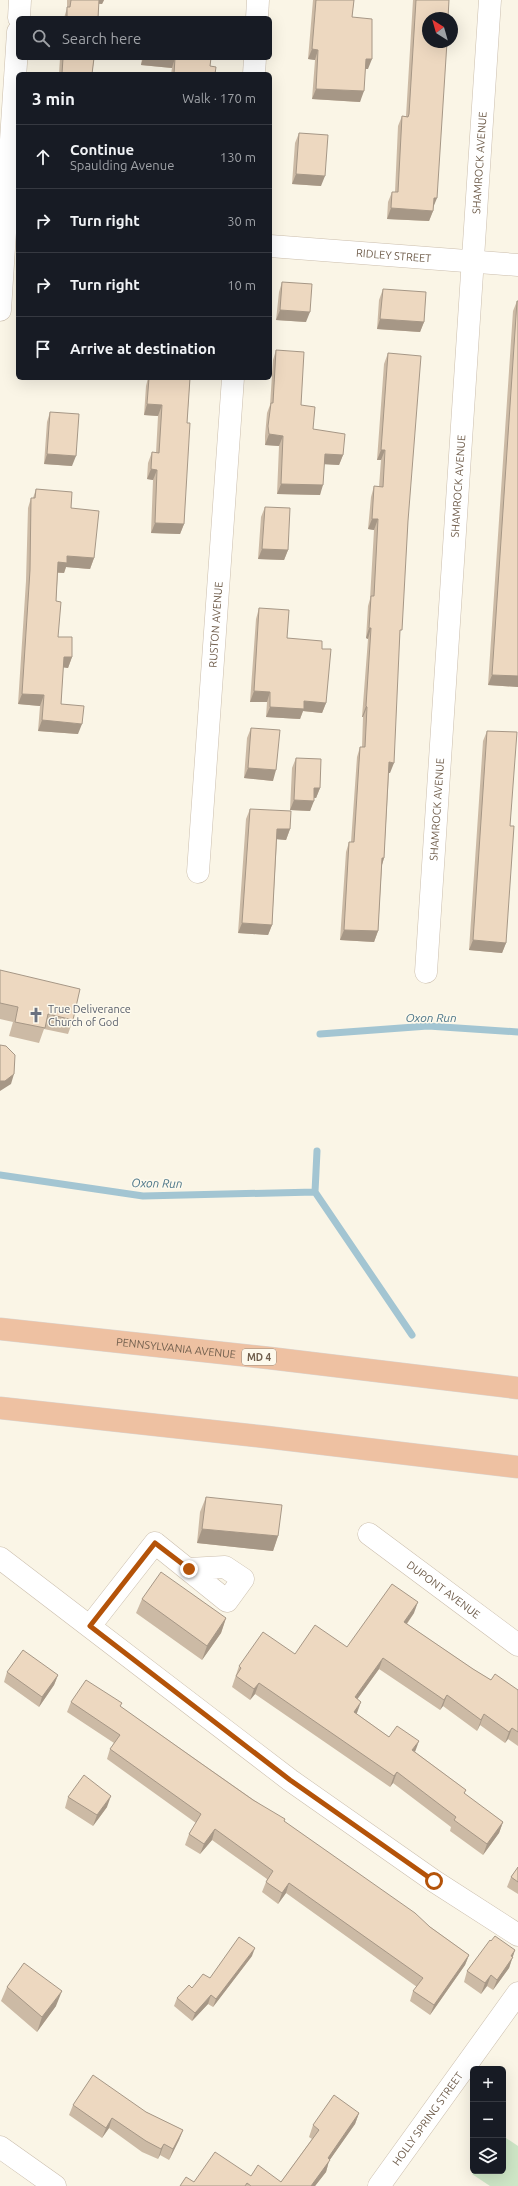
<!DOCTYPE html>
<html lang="en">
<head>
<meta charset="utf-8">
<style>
	:root { --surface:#171b24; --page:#20242c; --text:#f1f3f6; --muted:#9ea1a6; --line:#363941 }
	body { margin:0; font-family:Ubuntu,sans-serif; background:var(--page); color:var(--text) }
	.controls { position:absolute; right:12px; bottom:12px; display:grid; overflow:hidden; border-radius:6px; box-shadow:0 4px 16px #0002 }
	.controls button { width:36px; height:36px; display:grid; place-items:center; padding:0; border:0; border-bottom:1px solid var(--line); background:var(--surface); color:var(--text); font:20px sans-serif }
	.compass { position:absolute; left:422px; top:12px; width:36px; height:36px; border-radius:50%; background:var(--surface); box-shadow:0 4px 16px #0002; rotate:323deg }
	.stop { position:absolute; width:12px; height:12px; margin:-9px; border:3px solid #b45309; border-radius:50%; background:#fff }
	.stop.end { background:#b45309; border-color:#fff; box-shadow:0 1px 4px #0008 }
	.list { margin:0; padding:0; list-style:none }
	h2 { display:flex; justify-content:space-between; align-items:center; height:52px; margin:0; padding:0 16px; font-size:17px }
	h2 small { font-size:13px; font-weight:400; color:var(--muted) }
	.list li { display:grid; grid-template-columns:26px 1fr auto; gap:12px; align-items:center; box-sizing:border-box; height:64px; padding:0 16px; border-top:1px solid var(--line) }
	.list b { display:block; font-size:15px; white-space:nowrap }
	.list p { margin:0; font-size:13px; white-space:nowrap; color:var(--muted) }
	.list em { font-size:13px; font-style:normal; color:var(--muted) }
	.icon { flex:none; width:22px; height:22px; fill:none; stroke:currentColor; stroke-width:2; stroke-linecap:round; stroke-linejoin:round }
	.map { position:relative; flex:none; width:518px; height:2186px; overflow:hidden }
	.search { position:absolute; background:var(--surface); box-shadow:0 4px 16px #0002; left:16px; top:16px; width:256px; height:44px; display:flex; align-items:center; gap:10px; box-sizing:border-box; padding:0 14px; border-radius:6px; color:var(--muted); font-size:15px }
	.panel { position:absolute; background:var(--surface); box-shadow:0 4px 16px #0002; left:16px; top:72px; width:256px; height:308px; border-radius:6px }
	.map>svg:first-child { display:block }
	.green { fill:#cee6c6 }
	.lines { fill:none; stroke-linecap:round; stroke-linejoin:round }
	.stream { stroke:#a3c5d2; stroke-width:7 }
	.minor-casing { stroke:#cbbead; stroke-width:23 }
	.highway-casing { stroke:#dad5d1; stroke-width:23 }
	.minor { stroke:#fff; stroke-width:22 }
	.highway { stroke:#eec1a2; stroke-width:22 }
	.wall { fill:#ccbaa5 }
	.shaded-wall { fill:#a69786 }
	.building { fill:#edd8c0; stroke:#a69786 }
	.route { stroke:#b45309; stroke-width:5 }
	.labels { text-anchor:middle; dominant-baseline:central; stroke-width:3; stroke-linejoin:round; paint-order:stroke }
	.shield { fill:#fdf9ec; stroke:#9b8d7d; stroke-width:1 }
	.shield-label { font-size:10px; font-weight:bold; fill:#715f4d }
	.street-label { font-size:11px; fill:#715f4d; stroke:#fdf9ec }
	.worship-label { font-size:11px; fill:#5b616d; stroke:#fdf9ec; text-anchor:start }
	.water-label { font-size:12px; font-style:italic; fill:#4c7689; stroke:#fdf9ec }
</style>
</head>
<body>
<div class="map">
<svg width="518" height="2186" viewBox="0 0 518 2186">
	<rect width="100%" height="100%" fill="#faf5e6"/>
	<path class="green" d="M 503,2136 L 518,2146 L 518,2186 L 490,2186 L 472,2174 L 474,2171 L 503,2171 Z"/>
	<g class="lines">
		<path class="stream" d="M 320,1034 L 428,1026 L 518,1032
			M 0,1175 L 143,1196 L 315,1192 L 412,1335
			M 315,1192 L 317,1151"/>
		<g class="minor-casing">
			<g id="minor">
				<path d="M 19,18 L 20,0"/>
				<path d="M 257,18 L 258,0"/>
				<path d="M 254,74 L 255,58"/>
				<path id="s1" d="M 270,246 L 518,265"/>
				<path d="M 0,310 L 18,32"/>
				<path id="s2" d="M 198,872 L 233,378"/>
				<path id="s3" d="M 426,972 L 490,0"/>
				<path id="s4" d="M 369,1534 L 518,1645"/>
				<path d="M 0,1558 L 290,1780 L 434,1881 L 518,1935"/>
				<path d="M 90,1626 L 155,1543 L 227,1601 L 243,1579 L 225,1567 L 189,1569"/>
				<path d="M 0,2147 L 55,2186"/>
				<path id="s5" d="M 379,2186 L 518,1993"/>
			</g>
		</g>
		<g class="highway-casing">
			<g id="highway">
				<path id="s6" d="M 0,1329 L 269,1358 L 518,1388"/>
				<path d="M 0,1408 L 266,1437 L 518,1467"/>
			</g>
		</g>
		<use href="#minor" class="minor"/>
		<use href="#highway" class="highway"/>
	</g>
	<path class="wall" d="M 67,0 L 104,0 L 102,4 L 99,4 L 98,18 L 64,18 L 67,8 Z
		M 313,0 L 354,0 L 352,17 L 368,69 L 365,69 L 360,102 L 312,99 L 315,60 L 308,59 Z
		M 413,0 L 449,0 L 433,211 L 429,221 L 387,219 L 388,202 L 392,192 L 395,192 L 398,126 L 402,116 L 406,116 Z
		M 60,58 L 103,58 L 102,60 L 94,60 L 92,74 L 59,74 Z
		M 142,58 L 211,58 L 210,66 L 215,74 L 171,74 L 172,68 L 141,65 Z
		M 299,133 L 321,186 L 292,184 L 295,143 Z
		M 282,282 L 306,322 L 276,320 L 279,292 Z
		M 383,289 L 424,322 L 420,332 L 377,329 L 379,300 Z
		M 517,301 L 518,687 L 488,685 L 513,311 Z
		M 276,350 L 301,405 L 313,429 L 343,455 L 339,465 L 324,464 L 320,495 L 277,494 L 279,446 L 265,445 L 265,436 L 267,413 L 270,405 L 273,360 Z
		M 388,353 L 408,521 L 390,773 L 389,773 L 384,858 L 382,865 L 378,931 L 374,942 L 340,940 L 346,852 L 349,842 L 351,842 L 357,757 L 360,747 L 362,747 L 363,717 L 362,717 L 368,639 L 366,638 L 368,606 L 370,599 L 374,530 L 368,529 L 371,497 L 374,486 L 379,487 L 381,460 L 377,460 L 384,364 Z
		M 148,378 L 190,378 L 187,423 L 184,524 L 180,534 L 151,533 L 153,480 L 147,479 L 148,463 L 152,452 L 156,453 L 158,416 L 144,415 L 146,386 Z
		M 50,412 L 72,466 L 44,464 L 47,422 Z
		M 36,489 L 71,508 L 94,558 L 90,569 L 66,567 L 64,573 L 58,573 L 56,601 L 58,637 L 72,657 L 68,668 L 63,667 L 61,704 L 78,734 L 38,731 L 40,706 L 18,704 L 26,581 L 28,508 L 31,498 L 33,498 Z
		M 265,507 L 288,550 L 284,560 L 258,559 L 261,517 Z
		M 259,608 L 287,638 L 322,649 L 326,703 L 322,713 L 303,711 L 300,719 L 266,717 L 267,702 L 250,702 L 256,619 Z
		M 251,728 L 273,781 L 244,778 L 247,738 Z
		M 487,731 L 506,943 L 502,953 L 469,950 L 483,741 Z
		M 296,758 L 320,788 L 316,798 L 314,798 L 310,811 L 290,810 L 292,768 Z
		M 250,809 L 290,829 L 286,840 L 277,839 L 272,925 L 268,935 L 238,933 L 246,819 Z
		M 0,970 L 73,1020 L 68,1034 L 44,1029 L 39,1043 L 9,1036 L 13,1022 L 0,1019 Z
		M 206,1497 L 278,1536 L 273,1551 L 197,1543 L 200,1512 Z
		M 142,1599 L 226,1618 L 221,1633 L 202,1660 L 136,1613 Z
		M 414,1613 L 407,1624 L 473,1669 L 491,1680 L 518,1690 L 518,1746 L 508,1739 L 505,1743 L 480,1725 L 477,1731 L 443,1706 L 440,1710 L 379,1669 L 357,1699 L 357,1714 L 389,1737 L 415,1752 L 466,1790 L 464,1794 L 503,1822 L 499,1833 L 483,1855 L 450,1831 L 451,1827 L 393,1783 L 390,1787 L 255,1694 L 250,1700 L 232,1687 L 239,1666 L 295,1654 L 347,1647 Z
		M 7,1672 L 58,1675 L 54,1685 L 39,1707 L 4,1682 Z
		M 71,1702 L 121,1707 L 284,1821 L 469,1955 L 465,1965 L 430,2015 L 410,2001 L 413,1991 L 417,1987 L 286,1893 L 278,1904 L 262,1892 L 266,1882 L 267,1879 L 212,1840 L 200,1854 L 185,1845 L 189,1834 L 196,1823 L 107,1759 L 110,1749 L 114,1743 L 67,1712 Z
		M 68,1797 L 107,1807 L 93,1826 L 65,1808 Z
		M 518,1867 L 518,1894 L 507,1887 L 511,1877 Z
		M 491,1941 L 515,1950 L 509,1968 L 493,1990 L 487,1986 L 481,1994 L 464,1982 L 467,1971 Z
		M 252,1956 L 213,2007 L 208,2004 L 192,2021 L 174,2006 L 177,1998 L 210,1978 Z
		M 7,1987 L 56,2006 L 37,2032 L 1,2001 Z
		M 73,2105 L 146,2112 L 183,2130 L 179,2140 L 169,2160 L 160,2155 L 158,2159 L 142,2152 L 109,2128 L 102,2138 L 69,2115 Z
		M 359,2113 L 355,2124 L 329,2161 L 326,2172 L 315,2186 L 180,2186 L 194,2182 L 251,2176 L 281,2182 L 312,2139 L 309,2137 L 313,2125 Z"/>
	<path class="shaded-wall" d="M 97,0 L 104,0 L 102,4 L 95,3 Z
		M 312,49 L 318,50 L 315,60 L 308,59 Z
		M 91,58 L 103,58 L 102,60 L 91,60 Z
		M 143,58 L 175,58 L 172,68 L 141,65 Z
		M 366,59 L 372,59 L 368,69 L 362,69 Z
		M 316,89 L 364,91 L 360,102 L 312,99 Z
		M 296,174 L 325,176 L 321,186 L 292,184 Z
		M 434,198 L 437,198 L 433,208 Z
		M 391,208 L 433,211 L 429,221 L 387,219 Z
		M 280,310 L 310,312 L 306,322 L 276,320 Z
		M 380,319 L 424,322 L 420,332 L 377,329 Z
		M 147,404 L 162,405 L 158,416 L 144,415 Z
		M 269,434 L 283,436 L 279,446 L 265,445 Z
		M 381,450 L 385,450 L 381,460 L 377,460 Z
		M 47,454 L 76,456 L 72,466 L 44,464 Z
		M 325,454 L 343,455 L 339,465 L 321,464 Z
		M 151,469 L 157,470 L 153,480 L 147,479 Z
		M 281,484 L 323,485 L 320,495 L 277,494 Z
		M 372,519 L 378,519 L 374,530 L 368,529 Z
		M 155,523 L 184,524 L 180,534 L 151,533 Z
		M 262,549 L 288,550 L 284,560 L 258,559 Z
		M 67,556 L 94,558 L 90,569 L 66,567 L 64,573 L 54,572 L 58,562 Z
		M 369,628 L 371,628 L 368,639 L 366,638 Z
		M 64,657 L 72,657 L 68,668 L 60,667 Z
		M 492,675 L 518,676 L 518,687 L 488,685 Z
		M 254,691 L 270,692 L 267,702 L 250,702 Z
		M 22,694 L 44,695 L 40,706 L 18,704 Z
		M 304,701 L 326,703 L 322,713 L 303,711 L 300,719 L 266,717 L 270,707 Z
		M 366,706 L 367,707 L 363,717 L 362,717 Z
		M 42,720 L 82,724 L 78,734 L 38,731 Z
		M 389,762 L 394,763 L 390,773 L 386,773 Z
		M 248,768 L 276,770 L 273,781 L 244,778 Z
		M 314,788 L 320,788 L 316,798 L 311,797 Z
		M 294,800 L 314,801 L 310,811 L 290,810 Z
		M 277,829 L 290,829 L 286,840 L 274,839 Z
		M 382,858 L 384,858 L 381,868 Z
		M 242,923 L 272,925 L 268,935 L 238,933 Z
		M 344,930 L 378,931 L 374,942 L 340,940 Z
		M 473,940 L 506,943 L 502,953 L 469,950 Z
		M 14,1074 L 11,1084 L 0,1091 L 0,1081 Z
		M 202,1529 L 278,1536 L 273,1551 L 197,1543 Z
		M 418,1602 L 414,1613 L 400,1633 L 404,1622 Z
		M 226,1618 L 221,1633 L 202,1660 L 207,1646 Z
		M 383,1658 L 379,1669 L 351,1708 L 355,1697 Z
		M 58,1675 L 54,1685 L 39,1707 L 42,1697 Z
		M 259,1683 L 255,1694 L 250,1700 L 254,1689 Z
		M 447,1695 L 443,1706 L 440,1710 L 444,1700 Z
		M 361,1702 L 357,1713 L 350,1723 L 354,1712 Z
		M 484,1714 L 480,1725 L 477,1731 L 481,1720 Z
		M 512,1728 L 508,1739 L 505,1743 L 509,1732 Z
		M 419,1741 L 415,1752 L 412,1750 Z
		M 397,1772 L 393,1783 L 390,1787 L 394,1776 Z
		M 111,1796 L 107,1807 L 93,1826 L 97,1815 Z
		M 503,1822 L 499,1833 L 483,1855 L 487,1844 Z
		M 215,1829 L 212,1840 L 200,1854 L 204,1844 Z
		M 289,1883 L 286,1893 L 278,1904 L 282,1893 Z
		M 255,1948 L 252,1956 L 213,2007 L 216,1999 Z
		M 515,1950 L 509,1968 L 493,1990 L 497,1980 Z
		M 469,1955 L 465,1965 L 430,2015 L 434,2005 Z
		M 491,1975 L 487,1986 L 481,1994 L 485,1983 Z
		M 62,1991 L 56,2006 L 37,2032 L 42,2017 Z
		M 211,1995 L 208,2004 L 192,2021 L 195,2013 Z
		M 359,2113 L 355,2124 L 329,2161 L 326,2172 L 315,2186 L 311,2186 L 328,2158 Z
		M 112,2118 L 109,2128 L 102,2138 L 106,2128 Z
		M 183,2130 L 179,2140 L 169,2160 L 173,2149 Z
		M 164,2144 L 160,2155 L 158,2159 L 161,2149 Z"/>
	<path class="building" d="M 71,0 L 99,0 L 98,18 L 67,18 L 67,7 L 70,7 Z
		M 316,0 L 354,0 L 352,17 L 372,19 L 372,59 L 366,59 L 364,91 L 316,89 L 318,50 L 312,49 Z
		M 416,0 L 449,0 L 448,18 L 428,18 L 428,42 L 447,42 L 437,198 L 434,198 L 433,211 L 391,208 L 392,192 L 398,192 L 402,116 L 408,117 L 409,114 Z
		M 149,17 L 165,18 L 149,18 Z
		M 63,58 L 94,58 L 92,74 L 62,74 Z
		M 174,58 L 211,58 L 210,66 L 216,67 L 215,74 L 174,74 L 175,58 Z
		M 299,133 L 328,135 L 325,176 L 296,174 Z
		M 282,282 L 312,284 L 310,312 L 280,310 Z
		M 383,289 L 426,292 L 424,322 L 380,319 Z
		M 517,301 L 518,301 L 518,676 L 492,675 Z
		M 276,350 L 304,352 L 301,405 L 315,407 L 313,429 L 345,434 L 343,455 L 325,454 L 323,485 L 281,484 L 283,436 L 269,434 L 268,426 L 271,403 L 273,403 Z
		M 388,353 L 421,356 L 408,521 L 402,630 L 400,630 L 394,763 L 389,762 L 384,858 L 382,858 L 378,931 L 344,930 L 349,842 L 354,842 L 360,747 L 365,747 L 367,707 L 366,706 L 371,628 L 369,628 L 371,596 L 374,596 L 378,519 L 372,519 L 374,486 L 383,487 L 385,450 L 381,450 Z
		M 149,378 L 190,378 L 187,423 L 190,423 L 184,524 L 155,523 L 157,470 L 151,469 L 152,452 L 159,453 L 162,405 L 147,404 Z
		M 50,412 L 79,414 L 76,456 L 47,454 Z
		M 36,489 L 72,492 L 71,508 L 99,511 L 94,558 L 67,556 L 67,563 L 58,562 L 56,601 L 61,602 L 58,637 L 72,637 L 72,657 L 64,657 L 61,704 L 84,706 L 82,724 L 42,720 L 44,695 L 22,694 L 30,570 L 31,498 L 35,498 Z
		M 265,507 L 290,508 L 288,550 L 262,549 Z
		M 259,608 L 289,610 L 287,638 L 322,641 L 322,649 L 331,649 L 326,703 L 304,701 L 304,709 L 270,707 L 270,692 L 254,691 Z
		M 251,728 L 280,730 L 276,770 L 248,768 Z
		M 487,731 L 517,732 L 510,826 L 514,826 L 506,943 L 473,940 Z
		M 296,758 L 321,759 L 320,788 L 314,788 L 314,801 L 294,800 Z
		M 250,809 L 291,811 L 290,829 L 277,829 L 272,925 L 242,923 Z
		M 0,970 L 80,989 L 73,1020 L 48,1014 L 45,1028 L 15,1022 L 18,1007 L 0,1003 Z
		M 0,1045 L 6,1046 L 15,1055 L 14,1074 L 5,1081 L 0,1081 Z
		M 206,1497 L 282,1505 L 278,1536 L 202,1529 Z
		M 161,1572 L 226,1618 L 207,1646 L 142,1599 Z
		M 392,1584 L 418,1602 L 404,1622 L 473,1669 L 491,1680 L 495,1674 L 518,1690 L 518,1732 L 512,1728 L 509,1732 L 484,1714 L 481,1720 L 447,1695 L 444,1700 L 383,1658 L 355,1697 L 361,1702 L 354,1712 L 389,1737 L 397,1726 L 419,1741 L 412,1750 L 466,1790 L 464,1793 L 503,1822 L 487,1844 L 454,1820 L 456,1817 L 397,1772 L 394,1776 L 259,1683 L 254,1689 L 236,1676 L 241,1668 L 239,1666 L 263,1632 L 295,1654 L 315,1625 L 347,1647 Z
		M 23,1650 L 58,1675 L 42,1697 L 7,1672 Z
		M 86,1680 L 122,1703 L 120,1706 L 199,1762 L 253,1800 L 285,1819 L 284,1821 L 415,1913 L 430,1927 L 469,1955 L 434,2005 L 413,1991 L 423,1978 L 289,1883 L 282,1893 L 266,1882 L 273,1871 L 215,1829 L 204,1844 L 189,1834 L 201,1814 L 110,1749 L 120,1735 L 71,1702 Z
		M 84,1775 L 111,1796 L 97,1815 L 68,1797 Z
		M 518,1867 L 518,1882 L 511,1877 Z
		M 495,1936 L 515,1950 L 511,1956 L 513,1957 L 497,1980 L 491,1975 L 485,1983 L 467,1971 L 490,1940 L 491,1941 Z
		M 239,1937 L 255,1948 L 216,1999 L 211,1995 L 195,2013 L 177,1998 L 189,1985 L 192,1988 L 203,1974 L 210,1978 Z
		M 24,1963 L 62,1991 L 42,2017 L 7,1987 Z
		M 93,2075 L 146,2112 L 183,2130 L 173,2149 L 164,2144 L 161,2149 L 146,2141 L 112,2118 L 106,2128 L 73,2105 Z
		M 334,2095 L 359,2113 L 328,2158 L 330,2160 L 311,2186 L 251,2186 L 247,2183 L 245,2186 L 180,2186 L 186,2177 L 194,2182 L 215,2152 L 251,2176 L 258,2165 L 281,2182 L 319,2130 L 313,2125 Z"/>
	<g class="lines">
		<path class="route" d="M 189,1569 L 155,1543 L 90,1626 L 290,1780 L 434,1881"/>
	</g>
	<defs>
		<g id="church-bare" transform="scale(1.2)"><path d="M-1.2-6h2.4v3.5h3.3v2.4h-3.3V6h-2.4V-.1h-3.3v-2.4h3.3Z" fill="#6b7280" stroke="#fdf9ec" stroke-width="2.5" paint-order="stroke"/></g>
	</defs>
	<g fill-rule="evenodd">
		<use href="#church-bare" x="36" y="1015"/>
	</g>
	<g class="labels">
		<rect class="shield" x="242" y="1349" width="34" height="16" rx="3"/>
		<g class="shield-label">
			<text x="259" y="1357">MD 4</text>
		</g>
		<g class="street-label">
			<text stroke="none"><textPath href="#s3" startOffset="811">SHAMROCK AVENUE</textPath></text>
			<text stroke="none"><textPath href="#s1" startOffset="124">RIDLEY STREET</textPath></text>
			<text stroke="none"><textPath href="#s3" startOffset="487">SHAMROCK AVENUE</textPath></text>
			<text stroke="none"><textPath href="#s2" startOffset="248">RUSTON AVENUE</textPath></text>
			<text stroke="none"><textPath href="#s3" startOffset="163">SHAMROCK AVENUE</textPath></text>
			<text stroke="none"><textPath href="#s6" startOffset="177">PENNSYLVANIA AVENUE</textPath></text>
			<text stroke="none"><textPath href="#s4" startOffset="93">DUPONT AVENUE</textPath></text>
			<text stroke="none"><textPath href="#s5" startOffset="83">HOLLY SPRING STREET</textPath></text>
		</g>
		<g class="worship-label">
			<text x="48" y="1009">True Deliverance<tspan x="48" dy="13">Church of God</tspan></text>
		</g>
		<g class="water-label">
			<text x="431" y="1017">Oxon Run</text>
			<text transform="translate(157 1183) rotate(1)">Oxon Run</text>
		</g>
	</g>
</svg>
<div class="controls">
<button>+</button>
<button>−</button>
<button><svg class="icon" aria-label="layers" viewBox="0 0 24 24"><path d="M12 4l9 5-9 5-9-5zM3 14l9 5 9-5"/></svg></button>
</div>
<svg class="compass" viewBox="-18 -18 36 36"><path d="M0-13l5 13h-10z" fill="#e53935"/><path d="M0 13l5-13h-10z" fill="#9ea1a6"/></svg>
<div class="stop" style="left:434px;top:1881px"></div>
<div class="stop end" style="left:189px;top:1569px"></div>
<div class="search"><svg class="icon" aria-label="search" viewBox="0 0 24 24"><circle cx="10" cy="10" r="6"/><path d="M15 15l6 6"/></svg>Search here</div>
<section class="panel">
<h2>3 min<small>Walk · 170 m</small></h2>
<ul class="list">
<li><svg class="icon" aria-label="ahead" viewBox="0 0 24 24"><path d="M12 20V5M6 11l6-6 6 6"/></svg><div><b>Continue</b><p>Spaulding Avenue</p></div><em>130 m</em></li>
<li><svg class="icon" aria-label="right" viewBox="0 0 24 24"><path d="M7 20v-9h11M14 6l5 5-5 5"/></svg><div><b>Turn right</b></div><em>30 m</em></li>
<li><svg class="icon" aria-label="right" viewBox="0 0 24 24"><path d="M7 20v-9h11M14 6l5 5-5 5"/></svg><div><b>Turn right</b></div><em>10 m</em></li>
<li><svg class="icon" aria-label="arrive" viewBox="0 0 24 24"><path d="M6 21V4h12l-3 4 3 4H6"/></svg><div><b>Arrive at destination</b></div></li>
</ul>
</section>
</div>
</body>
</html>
